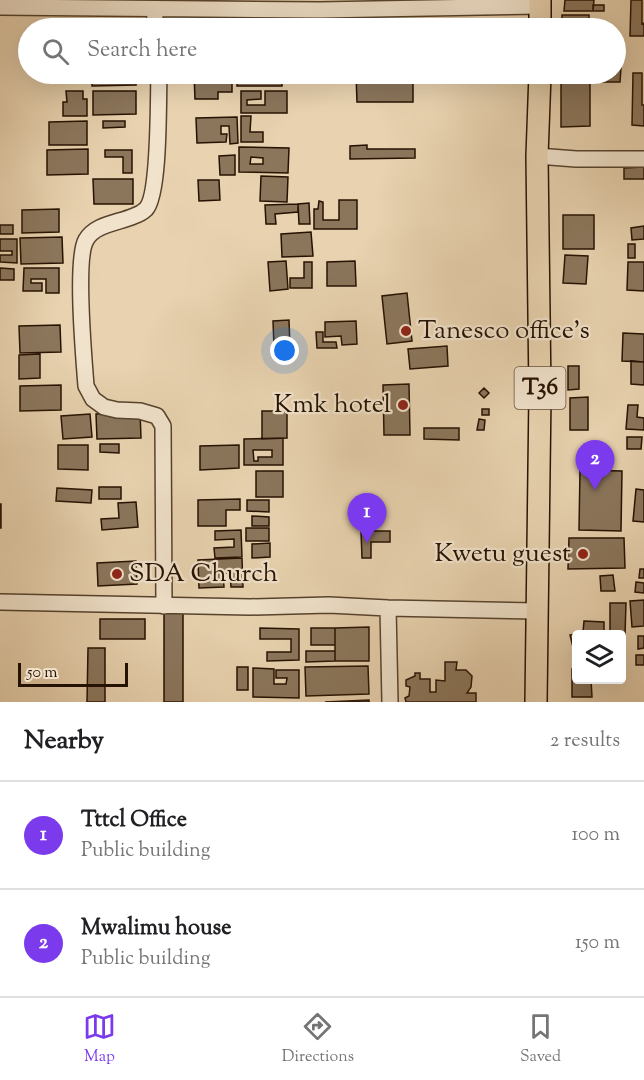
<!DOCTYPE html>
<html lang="en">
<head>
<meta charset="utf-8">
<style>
	:root { --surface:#fff; --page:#f6f6f6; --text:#202124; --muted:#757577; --line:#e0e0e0; --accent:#7c3aed }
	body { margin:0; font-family:"Sorts Mill Goudy",serif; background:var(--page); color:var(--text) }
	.controls { position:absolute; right:18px; bottom:18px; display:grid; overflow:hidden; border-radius:6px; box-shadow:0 6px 24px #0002 }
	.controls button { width:54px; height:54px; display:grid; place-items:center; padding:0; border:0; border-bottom:2px solid var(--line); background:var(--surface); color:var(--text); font:30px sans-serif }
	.scale { position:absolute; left:18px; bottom:15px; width:110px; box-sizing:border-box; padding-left:6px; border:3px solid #261202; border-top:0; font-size:16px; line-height:21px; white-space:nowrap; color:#261202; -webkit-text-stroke:4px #f0e2cb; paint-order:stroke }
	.you { position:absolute; left:285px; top:351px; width:21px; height:21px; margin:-15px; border:4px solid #fff; border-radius:50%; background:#1a73e8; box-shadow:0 0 0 9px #1a73e833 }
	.badge { display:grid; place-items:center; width:39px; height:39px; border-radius:50%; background:var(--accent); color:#fff; font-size:20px; font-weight:700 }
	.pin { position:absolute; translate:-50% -50px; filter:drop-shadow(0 2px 3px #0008) }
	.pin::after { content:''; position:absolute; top:32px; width:21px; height:18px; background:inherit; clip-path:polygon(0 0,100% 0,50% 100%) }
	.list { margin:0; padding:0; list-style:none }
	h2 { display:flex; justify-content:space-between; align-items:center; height:78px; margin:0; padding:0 24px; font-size:26px }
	h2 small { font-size:20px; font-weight:400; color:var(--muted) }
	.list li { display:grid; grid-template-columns:39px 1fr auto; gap:18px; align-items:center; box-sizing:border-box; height:108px; padding:0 24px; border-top:2px solid var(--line) }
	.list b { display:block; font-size:22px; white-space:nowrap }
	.list p { margin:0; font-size:20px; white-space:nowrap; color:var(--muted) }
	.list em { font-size:20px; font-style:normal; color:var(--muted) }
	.icon { flex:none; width:33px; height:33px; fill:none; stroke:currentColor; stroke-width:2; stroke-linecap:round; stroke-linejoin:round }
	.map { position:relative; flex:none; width:644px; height:702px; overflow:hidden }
	.search { position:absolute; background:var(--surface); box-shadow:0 6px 24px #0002; left:18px; right:18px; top:18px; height:66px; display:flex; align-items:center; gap:15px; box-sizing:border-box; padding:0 21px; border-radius:33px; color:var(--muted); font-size:22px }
	.sheet { height:294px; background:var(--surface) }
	nav { display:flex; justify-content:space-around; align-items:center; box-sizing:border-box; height:84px; border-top:2px solid var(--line); background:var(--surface); font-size:16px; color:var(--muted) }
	nav a { display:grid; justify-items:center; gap:3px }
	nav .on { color:var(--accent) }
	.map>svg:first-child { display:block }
	.building { fill:#8b765c; stroke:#261202; stroke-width:1.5; fill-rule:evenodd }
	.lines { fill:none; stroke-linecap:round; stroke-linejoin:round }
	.minor-casing { stroke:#56422d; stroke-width:18 }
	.highway-casing { stroke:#261202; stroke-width:24 }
	.minor { stroke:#f0e2cb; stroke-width:15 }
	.highway { stroke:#e8d2af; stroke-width:21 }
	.poi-dot { fill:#8f2418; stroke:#f0e2cb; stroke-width:2 }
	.labels { text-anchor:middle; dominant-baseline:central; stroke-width:4.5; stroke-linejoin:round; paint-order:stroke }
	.shield { fill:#f0e2cb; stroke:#63503e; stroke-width:1.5 }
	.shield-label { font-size:24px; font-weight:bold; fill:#261202 }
	.poi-label { font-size:26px; fill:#261202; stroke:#f0e2cb; text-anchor:start }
</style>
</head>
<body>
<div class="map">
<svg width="644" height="702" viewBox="0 0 644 702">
	<rect width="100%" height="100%" fill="#e8d2af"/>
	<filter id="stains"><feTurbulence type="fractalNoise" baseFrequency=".00333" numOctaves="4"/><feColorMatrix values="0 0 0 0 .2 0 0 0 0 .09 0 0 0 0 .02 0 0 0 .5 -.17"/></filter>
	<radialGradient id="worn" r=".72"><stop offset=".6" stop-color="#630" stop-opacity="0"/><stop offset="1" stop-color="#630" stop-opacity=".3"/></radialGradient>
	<path class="building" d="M 565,0 L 594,0 L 593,11 L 564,11 Z
		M 631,0 L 642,0 L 642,24 L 644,23 L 644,36 L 630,36 Z
		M 593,5 L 604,5 L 604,11 L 593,11 Z
		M 562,15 L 589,15 L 589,28 L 562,28 Z
		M 243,23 L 261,23 L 261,28 L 243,28 Z
		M 49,25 L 89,25 L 89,28 L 49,28 Z
		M 195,26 L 239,26 L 239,28 L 195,28 Z
		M 104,27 L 126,27 L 128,28 L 104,28 Z
		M 616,68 L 621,68 L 620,82 L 561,82 L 561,74 L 616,74 Z
		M 633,73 L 642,73 L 642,105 L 644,105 L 644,126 L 632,125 Z
		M 92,74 L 136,74 L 136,85 L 92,86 Z
		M 194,74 L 232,74 L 232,92 L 218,92 L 218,99 L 195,99 Z
		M 237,74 L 282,74 L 282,86 L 237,86 Z
		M 356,74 L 413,74 L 413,102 L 357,102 Z
		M 561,82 L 590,82 L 590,126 L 561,127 Z
		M 66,91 L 83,91 L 83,99 L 87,99 L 87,116 L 63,116 L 63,102 L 67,102 Z
		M 93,91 L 136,91 L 136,114 L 93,115 Z
		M 241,91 L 261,91 L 261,99 L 247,100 L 247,105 L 265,105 L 265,91 L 287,91 L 287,113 L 241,113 Z
		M 241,116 L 251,116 L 250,132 L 263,132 L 263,142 L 241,142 Z
		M 237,117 L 238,143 L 230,144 L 229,126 L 221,126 L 221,134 L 227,134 L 226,142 L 197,143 L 196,118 Z
		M 87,121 L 87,145 L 49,145 L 49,122 Z
		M 103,121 L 125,121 L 125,127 L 103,128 Z
		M 367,145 L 367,149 L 415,149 L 415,158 L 350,159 L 350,146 Z
		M 239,147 L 289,148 L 288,173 L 239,172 ZM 251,157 L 263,158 L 263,164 L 250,164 Z
		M 88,149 L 88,174 L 47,175 L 47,150 Z
		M 105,150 L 132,150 L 132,173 L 123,173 L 123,157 L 105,157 Z
		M 235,155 L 235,175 L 220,175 L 219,156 Z
		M 644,167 L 644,179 L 624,179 L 624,168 Z
		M 261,176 L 288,177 L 287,202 L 260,201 Z
		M 93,179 L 133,179 L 133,204 L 94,204 Z
		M 198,180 L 219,180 L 220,200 L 199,201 Z
		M 339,200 L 357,200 L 357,229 L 314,229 L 314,209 L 318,209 L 319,201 L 323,202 L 323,220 L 339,220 Z
		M 309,203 L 310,224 L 299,224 L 298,204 Z
		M 298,204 L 298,212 L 275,214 L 276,224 L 266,224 L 265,205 Z
		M 59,209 L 59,232 L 22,233 L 22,210 Z
		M 563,215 L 594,215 L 594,249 L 563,249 Z
		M 0,225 L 13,225 L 13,234 L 0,234 Z
		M 644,226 L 644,239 L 632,240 L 631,228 Z
		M 311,232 L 313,256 L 282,257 L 281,234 Z
		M 62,237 L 63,263 L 21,264 L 20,238 Z
		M 0,239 L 17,239 L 17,263 L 0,262 L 0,255 L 12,255 L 12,251 L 0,251 Z
		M 628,244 L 635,244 L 635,258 L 628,258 Z
		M 565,255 L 588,256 L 586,284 L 563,283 Z
		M 286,261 L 288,289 L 270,291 L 268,262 Z
		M 355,261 L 356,286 L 327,286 L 327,262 Z
		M 304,262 L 312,262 L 312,288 L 290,288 L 290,278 L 304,278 Z
		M 628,262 L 644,262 L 644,291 L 627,290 Z
		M 0,268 L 14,269 L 14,280 L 0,280 Z
		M 24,268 L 59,268 L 59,293 L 46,293 L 46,279 L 31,279 L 31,283 L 42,283 L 42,291 L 23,291 Z
		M 407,293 L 412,341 L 387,344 L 382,296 Z
		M 289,320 L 290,348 L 274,348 L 273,321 Z
		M 356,321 L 357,344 L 342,345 L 341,336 L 325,337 L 325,322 Z
		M 60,325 L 61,352 L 20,353 L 19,326 Z
		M 316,332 L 323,332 L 323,342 L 336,342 L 337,348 L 317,348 Z
		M 623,333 L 644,334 L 644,362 L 622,361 Z
		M 447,346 L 448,366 L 410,369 L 408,349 Z
		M 40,354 L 40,378 L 19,379 L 19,355 Z
		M 631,361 L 644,362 L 644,385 L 631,384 Z
		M 568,366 L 579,366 L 579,389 L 568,390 Z
		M 409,384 L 410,435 L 384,435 L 383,385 Z
		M 61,385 L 61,410 L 20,411 L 20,386 Z
		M 484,388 L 489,393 L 484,398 L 479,393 Z
		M 588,397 L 588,430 L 570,430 L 570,398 Z
		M 628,405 L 638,405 L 637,417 L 644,418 L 644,430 L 626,429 Z
		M 482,409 L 489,409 L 489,415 L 482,415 Z
		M 262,411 L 287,411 L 287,438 L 262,439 Z
		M 140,412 L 141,438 L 97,439 L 96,414 Z
		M 90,414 L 92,437 L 63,439 L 61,416 Z
		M 479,419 L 485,420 L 484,430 L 477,430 Z
		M 424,428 L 459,428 L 459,440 L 424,439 Z
		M 627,437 L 642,437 L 641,449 L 627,449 Z
		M 283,438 L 283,465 L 244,465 L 244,439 ZM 253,450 L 272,450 L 272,457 L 258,457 L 258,461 L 254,461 Z
		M 100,444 L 119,444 L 119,453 L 100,452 Z
		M 58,445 L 88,445 L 88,470 L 58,469 Z
		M 239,445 L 239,468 L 200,470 L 200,446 Z
		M 580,470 L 622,471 L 621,531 L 579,530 Z
		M 256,471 L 283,471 L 283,497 L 256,497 Z
		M 99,487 L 121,487 L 121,499 L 99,499 Z
		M 57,488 L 92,490 L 91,503 L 56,501 Z
		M 636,489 L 644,490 L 644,522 L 633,521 Z
		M 240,499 L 240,510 L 226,510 L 226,526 L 198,526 L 198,500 Z
		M 247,500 L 269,500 L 269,512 L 247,511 Z
		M 136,502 L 138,527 L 102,530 L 101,519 L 119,518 L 118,503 Z
		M 0,504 L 1,504 L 1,528 L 0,528 Z
		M 252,516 L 269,517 L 269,526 L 252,526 Z
		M 246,528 L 269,528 L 269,541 L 246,541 Z
		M 241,530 L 242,557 L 215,558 L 214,548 L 234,547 L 234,539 L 215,540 L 215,531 Z
		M 361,531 L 390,531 L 390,542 L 371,542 L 371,558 L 362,558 Z
		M 569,538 L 624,538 L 625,568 L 568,569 Z
		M 270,543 L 270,557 L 252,558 L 252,544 Z
		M 242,558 L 243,587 L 231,587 L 230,573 L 223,573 L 224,587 L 199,588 L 198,560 Z
		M 136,561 L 137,584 L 98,586 L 97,563 Z
		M 640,569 L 644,569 L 644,578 L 639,578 Z
		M 613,575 L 615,591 L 601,591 L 600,576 Z
		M 636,582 L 644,583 L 644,593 L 635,592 Z
		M 644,600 L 644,626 L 632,627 L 630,601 Z
		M 610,603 L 626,603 L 625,635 L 610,634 Z
		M 164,613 L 183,613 L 183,702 L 164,702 Z
		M 100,619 L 145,619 L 145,639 L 100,639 Z
		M 584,621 L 604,622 L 604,632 L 583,632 Z
		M 369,627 L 369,661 L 335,661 L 335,628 Z
		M 260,628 L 299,629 L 299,660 L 267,661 L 267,652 L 291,652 L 291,639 L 260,639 Z
		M 311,628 L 335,628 L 335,645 L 311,645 Z
		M 583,632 L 583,634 L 576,634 L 576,659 L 570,635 Z
		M 638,636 L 644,636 L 644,648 L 638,649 Z
		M 88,648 L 105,648 L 105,702 L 87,702 Z
		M 306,651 L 335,651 L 335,661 L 306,662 Z
		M 636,655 L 644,655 L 644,665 L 636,665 Z
		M 445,662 L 457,662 L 456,670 L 466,670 L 472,676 L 471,687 L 467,693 L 476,693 L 476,702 L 406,702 L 405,698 L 409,696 L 410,687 L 406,686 L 406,680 L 415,676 L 415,673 L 420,673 L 420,679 L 430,679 L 430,692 L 436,692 L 436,680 L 445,681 Z
		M 368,666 L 369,694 L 306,696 L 305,667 Z
		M 237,667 L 248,667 L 248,690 L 237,690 Z
		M 253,668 L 274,669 L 274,684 L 286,684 L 287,678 L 276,678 L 276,670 L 299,670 L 299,698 L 253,697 Z
		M 572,669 L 576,669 L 576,680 L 591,680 L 592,697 L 572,697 Z
		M 369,700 L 369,702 L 325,702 Z"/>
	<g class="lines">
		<g class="minor-casing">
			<path id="minor" d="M 0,7 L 320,10 L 540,6
				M 154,9 L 156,28
				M 159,74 C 158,98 160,194 146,209 C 143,212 137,215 134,216 C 118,223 95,224 86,240 C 75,259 84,360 86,386 L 93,399 L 104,407 L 117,410 L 140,411 L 157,416 L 163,426 L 164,606
				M 537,156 L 576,159 L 644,159
				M 0,602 L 250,607 L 329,605 L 388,608 L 537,611
				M 388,608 L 390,702"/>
		</g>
		<g class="highway-casing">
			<path id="highway" d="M 540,28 L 540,0
				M 536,702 L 540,394 L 537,156 L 540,74"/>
		</g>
		<use href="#minor" class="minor"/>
		<use href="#highway" class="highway"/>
	</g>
	<g class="poi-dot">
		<circle cx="406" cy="331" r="6"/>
		<circle cx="403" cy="405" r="6"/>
		<circle cx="583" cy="554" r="6"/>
		<circle cx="117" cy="574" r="6"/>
	</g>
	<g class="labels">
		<rect class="shield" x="514.5" y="367" width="51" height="42" rx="4.5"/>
		<g class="shield-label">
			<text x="540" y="388">T36</text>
		</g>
		<g class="poi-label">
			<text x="418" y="331">Tanesco office's</text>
			<text x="391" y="405" text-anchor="end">Kmk hotel</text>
			<text x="571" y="554" text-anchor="end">Kwetu guest</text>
			<text x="129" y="574">SDA Church</text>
		</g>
	</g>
	<rect width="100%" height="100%" filter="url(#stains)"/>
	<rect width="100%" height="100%" fill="url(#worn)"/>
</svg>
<div class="controls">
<button><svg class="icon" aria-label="layers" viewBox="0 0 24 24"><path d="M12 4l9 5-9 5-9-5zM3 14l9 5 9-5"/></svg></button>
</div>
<div class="scale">50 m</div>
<div class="you"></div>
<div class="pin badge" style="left:367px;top:543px">1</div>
<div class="pin badge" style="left:595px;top:490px">2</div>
<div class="search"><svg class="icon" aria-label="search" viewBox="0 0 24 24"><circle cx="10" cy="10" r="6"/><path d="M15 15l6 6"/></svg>Search here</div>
</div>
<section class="sheet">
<h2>Nearby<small>2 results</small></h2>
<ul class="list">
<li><span class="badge">1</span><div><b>Tttcl Office</b><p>Public building</p></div><em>100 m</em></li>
<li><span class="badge">2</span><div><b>Mwalimu house</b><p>Public building</p></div><em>150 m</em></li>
</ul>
</section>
<nav>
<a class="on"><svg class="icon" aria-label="map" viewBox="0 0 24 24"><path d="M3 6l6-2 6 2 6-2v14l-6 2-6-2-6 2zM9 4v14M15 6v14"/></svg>Map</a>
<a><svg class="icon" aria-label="directions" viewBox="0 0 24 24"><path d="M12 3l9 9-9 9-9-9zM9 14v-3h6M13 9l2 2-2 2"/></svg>Directions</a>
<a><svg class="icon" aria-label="saved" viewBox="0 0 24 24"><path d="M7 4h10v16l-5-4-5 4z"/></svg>Saved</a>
</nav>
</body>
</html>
